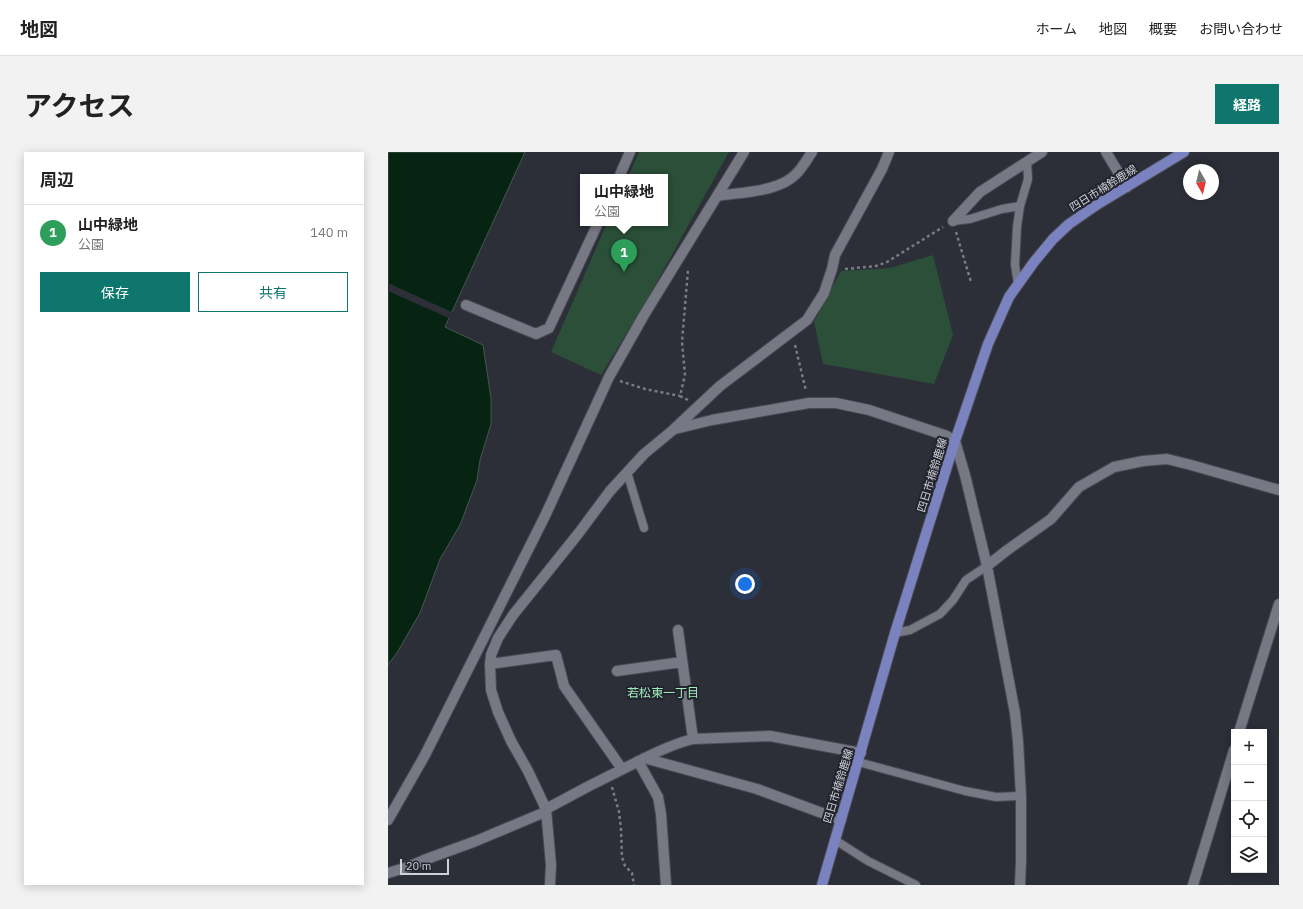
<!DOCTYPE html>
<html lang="ja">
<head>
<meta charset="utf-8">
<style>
	:root { --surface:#fff; --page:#f2f2f2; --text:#222; --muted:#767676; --line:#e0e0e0; --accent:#0f766e }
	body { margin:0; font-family:"IBM Plex Sans","Noto Sans JP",sans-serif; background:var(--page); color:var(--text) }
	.controls { position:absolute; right:12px; bottom:12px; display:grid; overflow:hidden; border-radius:0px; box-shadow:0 2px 10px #0003 }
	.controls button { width:36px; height:36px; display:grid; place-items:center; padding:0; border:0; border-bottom:1px solid var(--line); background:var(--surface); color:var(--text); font:20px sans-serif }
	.compass { position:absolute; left:795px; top:12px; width:36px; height:36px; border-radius:50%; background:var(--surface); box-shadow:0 2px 10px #0003; rotate:172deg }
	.scale { position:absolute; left:12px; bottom:10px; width:49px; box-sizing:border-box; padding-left:4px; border:2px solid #d0d1d8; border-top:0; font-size:11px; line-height:14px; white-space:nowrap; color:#d0d1d8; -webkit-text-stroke:3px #22242e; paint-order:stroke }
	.you { position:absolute; left:357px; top:432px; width:14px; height:14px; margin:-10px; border:3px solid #fff; border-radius:50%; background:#1a73e8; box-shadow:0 0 0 6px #1a73e833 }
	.badge { display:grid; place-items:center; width:26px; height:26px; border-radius:50%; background:var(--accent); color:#fff; font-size:13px; font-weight:700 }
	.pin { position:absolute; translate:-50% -33px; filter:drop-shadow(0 1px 2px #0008) }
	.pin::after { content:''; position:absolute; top:21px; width:14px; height:12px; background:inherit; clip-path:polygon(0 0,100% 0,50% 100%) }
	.popup { position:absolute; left:192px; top:22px; width:88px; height:52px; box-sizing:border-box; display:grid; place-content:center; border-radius:0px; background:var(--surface); filter:drop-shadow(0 1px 3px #0005); font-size:13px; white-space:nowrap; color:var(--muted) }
	.popup b { font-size:15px; color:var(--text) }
	.popup::after { content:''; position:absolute; left:50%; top:100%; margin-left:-8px; border:8px solid transparent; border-top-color:var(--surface) }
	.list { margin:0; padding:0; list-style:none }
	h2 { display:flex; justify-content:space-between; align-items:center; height:52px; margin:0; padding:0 16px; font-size:17px }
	h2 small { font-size:13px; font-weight:400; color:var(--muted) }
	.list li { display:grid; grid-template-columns:26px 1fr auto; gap:12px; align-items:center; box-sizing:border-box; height:56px; padding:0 16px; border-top:1px solid var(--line) }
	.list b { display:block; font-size:15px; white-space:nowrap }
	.list p { margin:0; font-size:13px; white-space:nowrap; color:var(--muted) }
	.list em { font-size:13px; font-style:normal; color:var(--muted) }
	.actions { display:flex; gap:8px; padding:12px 16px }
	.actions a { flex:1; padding:9px 0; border:1px solid var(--accent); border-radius:0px; text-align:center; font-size:14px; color:var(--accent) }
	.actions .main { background:var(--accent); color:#fff }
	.icon { flex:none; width:22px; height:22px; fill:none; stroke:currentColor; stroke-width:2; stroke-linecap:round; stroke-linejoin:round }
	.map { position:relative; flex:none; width:891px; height:733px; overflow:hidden; border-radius:0px }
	header { display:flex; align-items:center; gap:24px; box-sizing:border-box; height:56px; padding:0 20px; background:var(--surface); border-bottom:1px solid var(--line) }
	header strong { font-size:19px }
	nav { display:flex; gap:22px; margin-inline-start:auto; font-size:14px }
	.intro { display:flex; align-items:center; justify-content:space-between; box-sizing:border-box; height:96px; padding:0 24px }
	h1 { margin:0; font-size:28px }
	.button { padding:10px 18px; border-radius:0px; background:var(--accent); color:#fff; font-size:14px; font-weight:700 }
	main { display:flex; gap:24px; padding:0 24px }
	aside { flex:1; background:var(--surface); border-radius:0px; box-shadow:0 2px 10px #0003 }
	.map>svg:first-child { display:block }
	.green { fill:#2b4f38 }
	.water { fill:#072413; stroke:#43584e }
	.pier { fill:#2c2e38 }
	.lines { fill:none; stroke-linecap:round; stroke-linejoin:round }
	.lane-casing { stroke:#494a53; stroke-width:10 }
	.street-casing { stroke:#494a53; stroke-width:12 }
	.primary-casing { stroke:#494a53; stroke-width:12 }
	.path { stroke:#7a7b84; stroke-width:2.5; stroke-dasharray:3 3; stroke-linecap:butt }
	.lane { stroke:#767884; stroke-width:8 }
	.street { stroke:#767884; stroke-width:10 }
	.primary { stroke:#7a83bf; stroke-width:10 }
	.labels { text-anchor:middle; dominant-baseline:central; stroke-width:4; stroke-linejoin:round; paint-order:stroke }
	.street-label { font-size:11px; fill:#d0d1d8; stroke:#22242e }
	.neighbourhood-label { font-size:12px; fill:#a2ecbb; stroke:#22242e }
</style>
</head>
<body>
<header>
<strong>地図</strong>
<nav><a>ホーム</a><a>地図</a><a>概要</a><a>お問い合わせ</a></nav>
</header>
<div class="intro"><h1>アクセス</h1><a class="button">経路</a></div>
<main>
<aside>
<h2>周辺<small></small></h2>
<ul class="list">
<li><span class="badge" style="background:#2e9e5b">1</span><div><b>山中緑地</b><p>公園</p></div><em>140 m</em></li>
</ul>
<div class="actions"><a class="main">保存</a><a>共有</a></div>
</aside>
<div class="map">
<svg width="891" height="733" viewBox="0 0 891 733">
	<rect width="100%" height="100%" fill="#2c2e38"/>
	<path class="green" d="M 251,0 L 341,0 L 260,146 L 213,223 L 163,200 L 219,71 L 277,71 L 277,25 L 240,25 Z
		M 545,103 L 565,183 L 546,232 L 435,212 L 426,170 L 453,119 L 502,116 Z"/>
	<path class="water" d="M 0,0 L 137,0 L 57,175 L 95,193 L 103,246 L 103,272 L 92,308 L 89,328 L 72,373 L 52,407 L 32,461 L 10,499 L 0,513 Z"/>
	<path class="pier" d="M 0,131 L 66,161 L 63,167 L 0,139 Z"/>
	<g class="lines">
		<g class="lane-casing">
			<path id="lane" d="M 565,69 L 582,67 L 614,57 L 632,54
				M 630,132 L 627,113 L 629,75 L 632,54 L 640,27 L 639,10
				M 239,320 L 256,376
				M 507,481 L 522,478 L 552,462 L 565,448 L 578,428 L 599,414
				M 470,610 L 577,639 L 608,645 L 633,644
				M 447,688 L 480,709 L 528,733"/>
		</g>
		<g class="street-casing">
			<path id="street" d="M 718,0 L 739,35
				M 231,25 L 242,0
				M 330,44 C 353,40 390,40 407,23 C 414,17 419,7 424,0
				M 565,69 L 592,40 L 654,0
				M 78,153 L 148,182 L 161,176 L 210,71
				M 287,277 L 324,268 L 421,251 L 448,251 L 481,258 L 559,284 L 567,289 L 577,323 L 599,414 L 627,561 L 630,589 L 633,644 L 633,709 L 632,733
				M 599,414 L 618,399 L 663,367 L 691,335 L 726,315 L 755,309 L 779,307 L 803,313 L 891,338
				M 290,478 L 305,587
				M 102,512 L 168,503 L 176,534 L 234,617
				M 229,519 L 294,510
				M 851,580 L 891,452
				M 256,606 L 369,637 L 453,668
				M 250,609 L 270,645 L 273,662 L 278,733
				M 158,657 C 187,641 216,626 245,612 C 264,602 284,592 305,587 L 382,584 L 473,601
				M 0,668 L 37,603 L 157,364 L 221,225 L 256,163 L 356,0
				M 0,721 L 20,715 L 36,708 L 88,689 L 157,660
				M 162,733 L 163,713 L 158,657 L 140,619 L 123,589 L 110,560 L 103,538 L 102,512 L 103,503 L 110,486 L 125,463 L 190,382 L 222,339 L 256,302 L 285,278 L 332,234 L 419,168 L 436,141 L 444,117 L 447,103 L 494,17 L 501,0
				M 805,733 L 846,598"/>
		</g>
		<g class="primary-casing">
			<path id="primary" d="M 434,733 L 507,481 L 567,289 L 600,192 L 621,145 L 646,110 L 665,87 L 681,72 L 710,52 L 796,0"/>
		</g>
		<path class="path" d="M 568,80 L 583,130
			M 457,117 L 488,114 L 499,110 L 555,75
			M 407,193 L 418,239
			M 232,229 L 257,237 L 292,244
			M 300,248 L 292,244 L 297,223 L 294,190 L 300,118
			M 224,635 L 231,660 L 233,677 L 234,705 L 237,714 L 244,721 L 246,733"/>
		<use href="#lane" class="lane"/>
		<use href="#street" class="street"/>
		<use href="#primary" class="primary"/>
	</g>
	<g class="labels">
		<g class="street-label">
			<text transform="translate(715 36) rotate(-32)">四日市楠鈴鹿線</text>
			<text transform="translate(544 323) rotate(-73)">四日市楠鈴鹿線</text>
			<text transform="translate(450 634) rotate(-73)">四日市楠鈴鹿線</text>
		</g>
		<g class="neighbourhood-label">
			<text x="275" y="540">若松東一丁目</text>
		</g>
	</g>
</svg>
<div class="controls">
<button>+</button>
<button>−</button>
<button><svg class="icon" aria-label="locate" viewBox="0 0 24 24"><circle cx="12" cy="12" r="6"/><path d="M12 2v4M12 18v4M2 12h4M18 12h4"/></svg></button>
<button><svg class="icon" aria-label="layers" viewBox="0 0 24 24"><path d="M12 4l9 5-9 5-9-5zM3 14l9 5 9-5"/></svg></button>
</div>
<svg class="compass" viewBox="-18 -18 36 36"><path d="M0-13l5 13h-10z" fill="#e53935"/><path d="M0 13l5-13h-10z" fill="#767676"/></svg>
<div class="scale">20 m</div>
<div class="you"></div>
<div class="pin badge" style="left:236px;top:120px;background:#2e9e5b">1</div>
<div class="popup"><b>山中緑地</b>公園</div>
</div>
</main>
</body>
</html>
